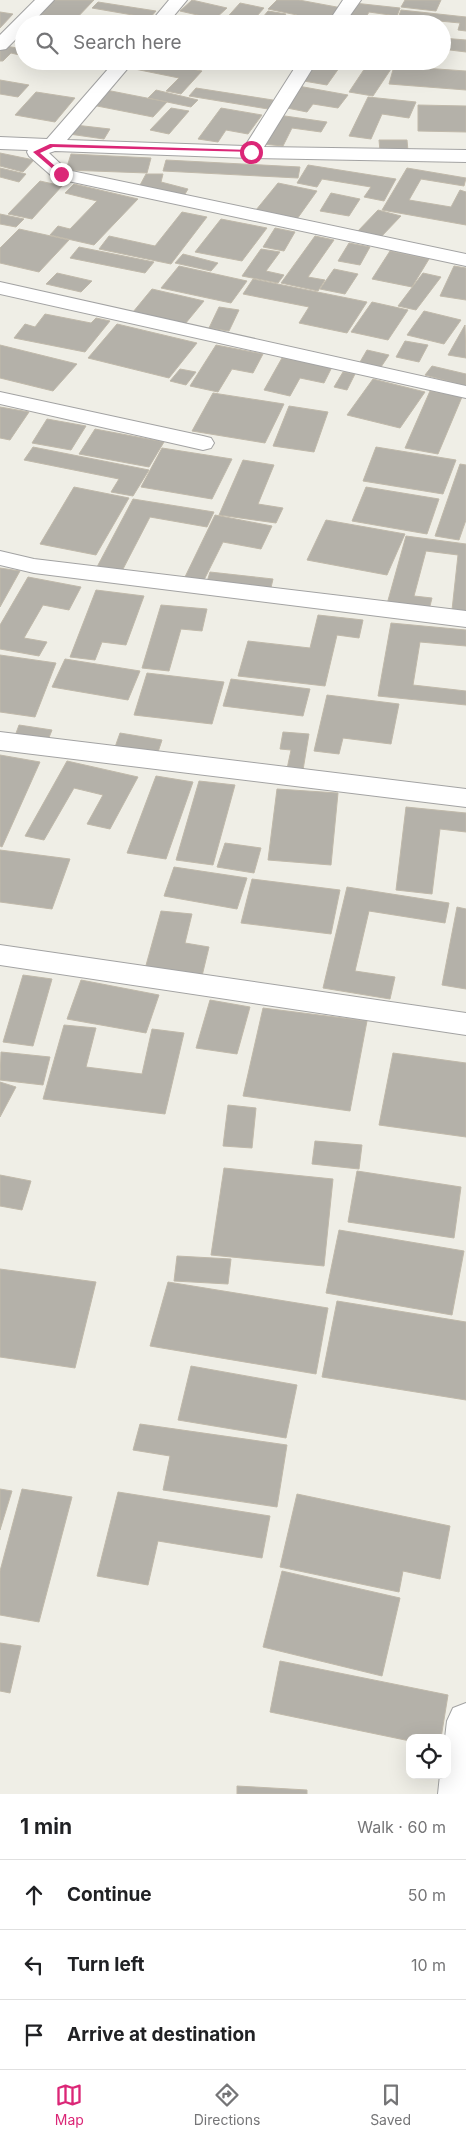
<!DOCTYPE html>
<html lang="en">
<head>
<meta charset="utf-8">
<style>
	:root { --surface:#fff; --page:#f6f6f6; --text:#202124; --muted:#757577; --line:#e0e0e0; --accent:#db2777 }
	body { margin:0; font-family:Inter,sans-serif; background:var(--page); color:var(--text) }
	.controls { position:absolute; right:15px; bottom:15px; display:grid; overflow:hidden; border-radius:10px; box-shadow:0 5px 20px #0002 }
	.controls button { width:45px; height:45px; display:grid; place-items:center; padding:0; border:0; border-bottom:1px solid var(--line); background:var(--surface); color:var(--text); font:25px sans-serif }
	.stop { position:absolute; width:15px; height:15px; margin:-11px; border:4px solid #db2777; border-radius:50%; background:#fff }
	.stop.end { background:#db2777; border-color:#fff; box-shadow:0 1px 5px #0008 }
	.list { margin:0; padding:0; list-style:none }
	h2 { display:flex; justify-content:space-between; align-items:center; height:65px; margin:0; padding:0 20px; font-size:21px }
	h2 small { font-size:16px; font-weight:400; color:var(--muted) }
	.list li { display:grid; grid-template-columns:32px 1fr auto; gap:15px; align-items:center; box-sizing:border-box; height:70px; padding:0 20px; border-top:1px solid var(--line) }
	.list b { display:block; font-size:19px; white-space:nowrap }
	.list em { font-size:16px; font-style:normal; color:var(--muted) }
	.icon { flex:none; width:28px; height:28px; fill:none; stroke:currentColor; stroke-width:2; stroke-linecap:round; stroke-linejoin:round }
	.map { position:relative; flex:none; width:466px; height:1794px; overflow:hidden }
	.search { position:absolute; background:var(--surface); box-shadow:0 5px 20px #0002; left:15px; right:15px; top:15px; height:55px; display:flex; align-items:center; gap:12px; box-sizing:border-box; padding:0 18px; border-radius:28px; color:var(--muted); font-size:19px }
	.sheet { height:275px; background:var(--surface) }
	nav { display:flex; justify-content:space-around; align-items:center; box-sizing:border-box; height:70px; border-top:1px solid var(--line); background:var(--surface); font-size:14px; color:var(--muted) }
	nav a { display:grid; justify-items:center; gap:2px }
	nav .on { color:var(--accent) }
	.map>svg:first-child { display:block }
	.building { fill:#b4b1a9; stroke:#c0b9aa }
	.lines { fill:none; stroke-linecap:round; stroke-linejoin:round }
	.minor-casing { stroke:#a3a3a3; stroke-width:2 }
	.minor { fill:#fff; fill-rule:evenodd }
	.route { fill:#db2777 }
</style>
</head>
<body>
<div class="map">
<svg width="466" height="1794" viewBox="0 0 466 1794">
	<rect width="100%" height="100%" fill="#efeee6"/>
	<path class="building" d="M 52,0 L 94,0 L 72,23 L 36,16 Z
		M 192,0 L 227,8 L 215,19 L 180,11 Z
		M 277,0 L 299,0 L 342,8 L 327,24 L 319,24 L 293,19 L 297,15 L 268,9 Z
		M 405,0 L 441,0 L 436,11 L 401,7 Z
		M 98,2 L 156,11 L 150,18 L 92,8 Z
		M 240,3 L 264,8 L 250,24 L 223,22 Z
		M 354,3 L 400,8 L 397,16 L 369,12 L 362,24 L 344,21 Z
		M 401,10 L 466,17 L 466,31 L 458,30 L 460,23 L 408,18 L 406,24 L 396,23 Z
		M 268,11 L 286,14 L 278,24 L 257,24 Z
		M 0,12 L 13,14 L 0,28 Z
		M 442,38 L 466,40 L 466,52 L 442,49 Z
		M 5,46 L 24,49 L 24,56 L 11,53 L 3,61 L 0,61 L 0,51 Z
		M 35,61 L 51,61 L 44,69 L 30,66 Z
		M 131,61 L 150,61 L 202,71 L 181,94 L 166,91 L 179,78 L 125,67 Z
		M 312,61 L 344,61 L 327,85 L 298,80 Z
		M 369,62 L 393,66 L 373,96 L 349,92 Z
		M 394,66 L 466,71 L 466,90 L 389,84 Z
		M 0,80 L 29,85 L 18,97 L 0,94 Z
		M 298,86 L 348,95 L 338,108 L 313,104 L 307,112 L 282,107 Z
		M 196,88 L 273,100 L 268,109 L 189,96 Z
		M 106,90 L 167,102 L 153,117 L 92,105 Z
		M 156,90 L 198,100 L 191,107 L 148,98 Z
		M 36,92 L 75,98 L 55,122 L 15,115 Z
		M 368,97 L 416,102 L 409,118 L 382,114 L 371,139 L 349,136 Z
		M 418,105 L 466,106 L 466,132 L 418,131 Z
		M 171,108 L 189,111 L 169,134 L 150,130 Z
		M 221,108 L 262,115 L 248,134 L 226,130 L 218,142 L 198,139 Z
		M 278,115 L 327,122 L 321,132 L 292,128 L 283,146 L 262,144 Z
		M 75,125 L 110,129 L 104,139 L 69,134 Z
		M 379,140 L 407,140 L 408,151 L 380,151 Z
		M 0,153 L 34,160 L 23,172 L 0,166 Z
		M 71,154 L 151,158 L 147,173 L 66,170 Z
		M 166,160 L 300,167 L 298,178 L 163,171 Z
		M 308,165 L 396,179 L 384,201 L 364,197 L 371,187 L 322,179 L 317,187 L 297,183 Z
		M 0,168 L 26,174 L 19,182 L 0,177 Z
		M 407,168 L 466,178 L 464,186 L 421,179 L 409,200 L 451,207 L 460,190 L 466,192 L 466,225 L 382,210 Z
		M 146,174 L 163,174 L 161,182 L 188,189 L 182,199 L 139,187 Z
		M 40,181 L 62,186 L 32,219 L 8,214 Z
		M 278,183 L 317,191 L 297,219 L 256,210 Z
		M 74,184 L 138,199 L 94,245 L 50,235 L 58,226 L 70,229 L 97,201 L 65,193 Z
		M 331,193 L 360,199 L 349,216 L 320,211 Z
		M 378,210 L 401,216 L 380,238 L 357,232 Z
		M 182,212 L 207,217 L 171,264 L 99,249 L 109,236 L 155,246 Z
		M 0,214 L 24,219 L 16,227 L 0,224 Z
		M 221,219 L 267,228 L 242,261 L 195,252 Z
		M 275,228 L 295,232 L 284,251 L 263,247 Z
		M 19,229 L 69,240 L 39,272 L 0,263 L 0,248 Z
		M 315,236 L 334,240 L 308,277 L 325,280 L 318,291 L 281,283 Z
		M 349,243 L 370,247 L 360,265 L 338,261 Z
		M 79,247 L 154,262 L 145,273 L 70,258 Z
		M 261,249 L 280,252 L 266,271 L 284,275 L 278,283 L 242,276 Z
		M 390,251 L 429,259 L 412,287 L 372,279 Z
		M 183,254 L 218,263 L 211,271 L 175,263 Z
		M 179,266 L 247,281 L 231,303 L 161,288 Z
		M 454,266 L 466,268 L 466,300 L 440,296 Z
		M 334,269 L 358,274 L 345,294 L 320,289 Z
		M 57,273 L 92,281 L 81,292 L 46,284 Z
		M 423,273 L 441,277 L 416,310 L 398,306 Z
		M 253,279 L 367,302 L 347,333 L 299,323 L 309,307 L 243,294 Z
		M 152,289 L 204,301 L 185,324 L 133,312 Z
		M 372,302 L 408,310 L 388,340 L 351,332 Z
		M 219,307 L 239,310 L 229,331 L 209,328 Z
		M 424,311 L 461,320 L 444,344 L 407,335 Z
		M 45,314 L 91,323 L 96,318 L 110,321 L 85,352 L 14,338 L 25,324 L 35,327 Z
		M 117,324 L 197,343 L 169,378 L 88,358 Z
		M 465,325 L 466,358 L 448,355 Z
		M 405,341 L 428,345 L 419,362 L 396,357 Z
		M 0,345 L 77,364 L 53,391 L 0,378 Z
		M 216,345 L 263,354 L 253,373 L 232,369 L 218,392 L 190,386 Z
		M 367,350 L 389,355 L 381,367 L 360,362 Z
		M 282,358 L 332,367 L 324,383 L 300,378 L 290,396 L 264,390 Z
		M 432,366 L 466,374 L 466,386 L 425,375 Z
		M 180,369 L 196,372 L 186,385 L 170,381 Z
		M 343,372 L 355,374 L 347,390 L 334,387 Z
		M 373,379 L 425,392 L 400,428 L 347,415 Z
		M 430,391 L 462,397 L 438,454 L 405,448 Z
		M 213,393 L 284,404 L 265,443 L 192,431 Z
		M 289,406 L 328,412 L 314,452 L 273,446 Z
		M 0,407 L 29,412 L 10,440 L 0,438 Z
		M 47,419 L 86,426 L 71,450 L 32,443 Z
		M 95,429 L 164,442 L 149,467 L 79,454 Z
		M 33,447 L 149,470 L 133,496 L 111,492 L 119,479 L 24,460 Z
		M 376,447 L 456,460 L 443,494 L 363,481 Z
		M 162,448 L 232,459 L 212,499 L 141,487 Z
		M 243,460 L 274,465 L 258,504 L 283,508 L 276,523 L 219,515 Z
		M 460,464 L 466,465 L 466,520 L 459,540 L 435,536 Z
		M 74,487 L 129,498 L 96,555 L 40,544 Z
		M 366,487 L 439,499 L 427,534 L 352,521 Z
		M 133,499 L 214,512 L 207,527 L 150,517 L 122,571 L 97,567 Z
		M 215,515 L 272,526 L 261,549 L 223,542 L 203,582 L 184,579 Z
		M 326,520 L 405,534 L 387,575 L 307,560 Z
		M 406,536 L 466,544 L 466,611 L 452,610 L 458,555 L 426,551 L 414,596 L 432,598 L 429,610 L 387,604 Z
		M 0,568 L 20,571 L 0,607 Z
		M 210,572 L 273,579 L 270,592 L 206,585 Z
		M 28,577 L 81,587 L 69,610 L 43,605 L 24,638 L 47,642 L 39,656 L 0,649 L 0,625 Z
		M 96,590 L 144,596 L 126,645 L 102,642 L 95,660 L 70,657 Z
		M 161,605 L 207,609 L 202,631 L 181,629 L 169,671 L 142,668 Z
		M 318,615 L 363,620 L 359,638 L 337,635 L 325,686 L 238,676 L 248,641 L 310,648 Z
		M 391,623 L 466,630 L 466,646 L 420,642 L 413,685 L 466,691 L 466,705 L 378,696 Z
		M 0,655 L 56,663 L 35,717 L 0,712 Z
		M 65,659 L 140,671 L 128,700 L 52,687 Z
		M 147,673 L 224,682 L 212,724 L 134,715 Z
		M 231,679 L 310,689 L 303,716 L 223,706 Z
		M 327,695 L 399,704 L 391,744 L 343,738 L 339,754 L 314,751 Z
		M 19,725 L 52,730 L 48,740 L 15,736 Z
		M 283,732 L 309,734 L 303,770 L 287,769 L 291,750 L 280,749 Z
		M 120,733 L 162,740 L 157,755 L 114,750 Z
		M 0,755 L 40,762 L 2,847 L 0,846 Z
		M 67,761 L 138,777 L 110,829 L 87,824 L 103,795 L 74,788 L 44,840 L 25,836 Z
		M 156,776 L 193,782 L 166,859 L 127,853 Z
		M 199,781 L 235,785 L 213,865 L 176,860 Z
		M 277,789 L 338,793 L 331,865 L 268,860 Z
		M 406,807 L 466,813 L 466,832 L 440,829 L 432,894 L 396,890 Z
		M 225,843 L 261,848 L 254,873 L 217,867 Z
		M 0,850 L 70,859 L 52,909 L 0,902 Z
		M 174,867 L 247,878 L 237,909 L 164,896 Z
		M 252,879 L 340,890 L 331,934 L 241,923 Z
		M 347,887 L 449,903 L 445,923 L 369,911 L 355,971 L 395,977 L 390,999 L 323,988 Z
		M 457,907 L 466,909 L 466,989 L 442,985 Z
		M 161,911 L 192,914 L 185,943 L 209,947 L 202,976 L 145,969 Z
		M 23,975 L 52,979 L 33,1046 L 3,1042 Z
		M 81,980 L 159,995 L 146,1033 L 67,1019 Z
		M 210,1000 L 250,1007 L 237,1054 L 196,1048 Z
		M 263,1008 L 367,1021 L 350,1111 L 243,1096 Z
		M 64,1025 L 96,1028 L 86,1067 L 142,1074 L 152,1029 L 184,1033 L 165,1114 L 43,1099 Z
		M 1,1052 L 50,1057 L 43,1085 L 0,1080 Z
		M 393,1053 L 466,1063 L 466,1137 L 379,1125 Z
		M 0,1082 L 16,1087 L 0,1117 Z
		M 228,1105 L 256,1108 L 252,1148 L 223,1146 Z
		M 315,1141 L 362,1145 L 359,1169 L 312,1164 Z
		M 224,1168 L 333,1179 L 324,1266 L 211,1255 Z
		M 357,1171 L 461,1187 L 454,1238 L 348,1222 Z
		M 0,1175 L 31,1181 L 22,1210 L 0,1206 Z
		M 339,1230 L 464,1251 L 452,1315 L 326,1293 Z
		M 177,1256 L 231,1259 L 228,1284 L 174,1281 Z
		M 0,1269 L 96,1282 L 75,1368 L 0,1357 Z
		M 168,1282 L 328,1308 L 316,1374 L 150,1346 Z
		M 337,1301 L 466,1322 L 466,1400 L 322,1377 Z
		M 191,1366 L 297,1385 L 286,1438 L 178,1420 Z
		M 140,1424 L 287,1445 L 277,1507 L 163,1490 L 170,1456 L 133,1450 Z
		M 0,1489 L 12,1491 L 0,1530 Z
		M 22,1489 L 72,1497 L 39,1622 L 0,1615 L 0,1571 Z
		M 118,1492 L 270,1516 L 262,1558 L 158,1541 L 148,1585 L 97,1576 Z
		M 297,1494 L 450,1526 L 440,1579 L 403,1571 L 399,1592 L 280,1567 Z
		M 282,1571 L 400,1598 L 382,1676 L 263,1647 Z
		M 0,1643 L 21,1646 L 10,1693 L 0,1691 Z
		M 280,1661 L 448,1695 L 441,1738 L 410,1738 L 410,1741 L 270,1712 Z
		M 237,1786 L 307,1790 L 307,1794 L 237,1794 Z"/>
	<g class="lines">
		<g class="minor-casing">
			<path id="minor" d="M 35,0 L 54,0 L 31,24 L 24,24 L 24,31 L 6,49 L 0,50 L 0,35 Z
				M 169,0 L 187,0 L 167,24 L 149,24 Z
				M 343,0 L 361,0 L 344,24 L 327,24 Z
				M 115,61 L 134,61 L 67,140 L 245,146 L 299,61 L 317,61 L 264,147 L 466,150 L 466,162 L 251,158 L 55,151 L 49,153 L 67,170 L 466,254 L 466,266 L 54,178 L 29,156 L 27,152 L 28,150 L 0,149 L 0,137 L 47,139 Z
				M 0,282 L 466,386 L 466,398 L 0,294 Z
				M 0,392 L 203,436 L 211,438 L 214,443 L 211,448 L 203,450 L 0,404 Z
				M 0,551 L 34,559 L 466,611 L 466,627 L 34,573 L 0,565 Z
				M 0,732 L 466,789 L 466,807 L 0,750 Z
				M 0,945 L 466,1013 L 466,1035 L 0,965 Z
				M 466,1703 L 466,1794 L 438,1794 L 440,1775 L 447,1775 L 447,1738 L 445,1738 L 447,1721 L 453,1708 Z"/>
		</g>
		<use href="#minor" class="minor"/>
	</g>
	<path class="route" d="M 50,144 L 251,150 L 254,152 L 53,147 L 40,153 L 63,173 L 61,176 L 33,152 Z"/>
</svg>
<div class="controls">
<button><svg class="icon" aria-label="locate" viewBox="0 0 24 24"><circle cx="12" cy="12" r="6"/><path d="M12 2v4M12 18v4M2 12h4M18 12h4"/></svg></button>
</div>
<div class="stop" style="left:251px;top:152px"></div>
<div class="stop end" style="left:61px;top:174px"></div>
<div class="search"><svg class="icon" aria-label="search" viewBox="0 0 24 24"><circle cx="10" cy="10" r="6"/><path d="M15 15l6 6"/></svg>Search here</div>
</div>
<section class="sheet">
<h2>1 min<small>Walk · 60 m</small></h2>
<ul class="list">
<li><svg class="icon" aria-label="ahead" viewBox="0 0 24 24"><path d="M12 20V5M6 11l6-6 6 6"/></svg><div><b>Continue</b></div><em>50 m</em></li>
<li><svg class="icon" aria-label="left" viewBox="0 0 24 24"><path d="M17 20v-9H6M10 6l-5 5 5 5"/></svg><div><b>Turn left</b></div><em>10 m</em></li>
<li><svg class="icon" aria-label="arrive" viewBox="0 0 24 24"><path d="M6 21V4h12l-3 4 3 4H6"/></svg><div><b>Arrive at destination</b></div></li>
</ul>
</section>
<nav>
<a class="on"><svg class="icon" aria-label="map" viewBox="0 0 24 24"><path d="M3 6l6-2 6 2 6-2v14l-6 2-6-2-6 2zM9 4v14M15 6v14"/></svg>Map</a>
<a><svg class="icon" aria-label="directions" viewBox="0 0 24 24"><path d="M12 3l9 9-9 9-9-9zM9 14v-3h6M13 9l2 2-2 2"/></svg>Directions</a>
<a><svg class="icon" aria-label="saved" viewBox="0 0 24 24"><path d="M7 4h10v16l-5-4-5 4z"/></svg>Saved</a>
</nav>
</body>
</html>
